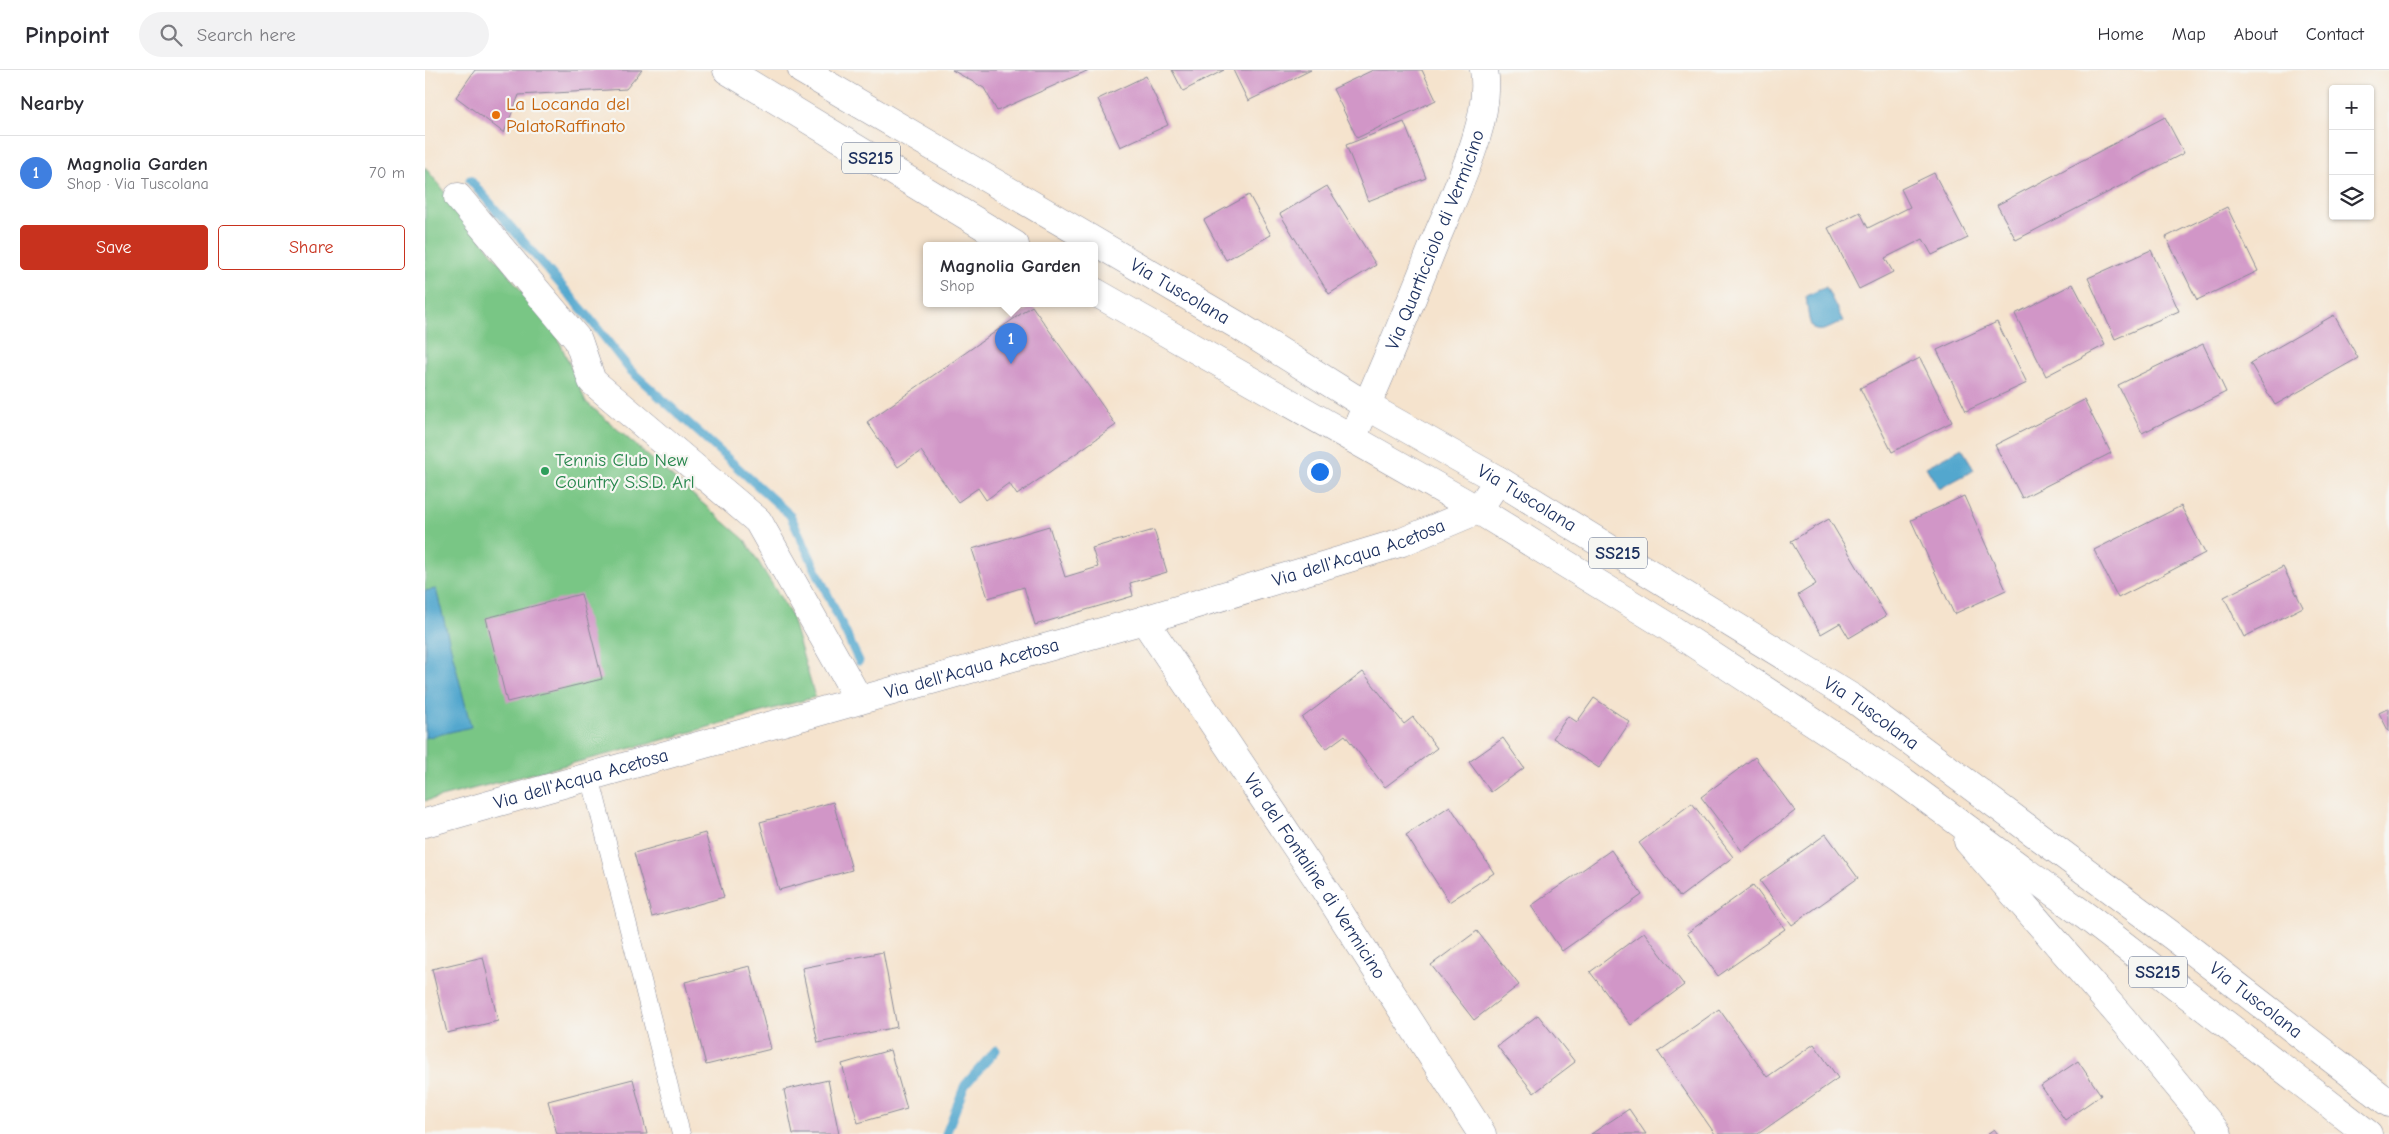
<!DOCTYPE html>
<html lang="en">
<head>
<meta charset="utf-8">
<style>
	:root { --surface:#fff; --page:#f2f2f3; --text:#2b2b33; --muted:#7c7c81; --line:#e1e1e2; --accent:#c8321e }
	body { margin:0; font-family:"Comic Neue",sans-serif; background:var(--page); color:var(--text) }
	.controls { position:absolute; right:15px; top:15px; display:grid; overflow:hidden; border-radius:5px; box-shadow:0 1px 4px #0004 }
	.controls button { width:45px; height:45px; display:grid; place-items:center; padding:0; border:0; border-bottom:1px solid var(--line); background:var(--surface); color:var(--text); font:25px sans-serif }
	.you { position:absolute; left:894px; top:401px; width:18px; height:18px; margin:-12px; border:4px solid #fff; border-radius:50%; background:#1a73e8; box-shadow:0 0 0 8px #1a73e833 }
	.badge { display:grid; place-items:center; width:32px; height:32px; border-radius:50%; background:var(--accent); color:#fff; font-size:16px; font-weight:700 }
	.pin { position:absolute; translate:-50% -41px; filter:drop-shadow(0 1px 2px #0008) }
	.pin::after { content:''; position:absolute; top:26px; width:18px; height:15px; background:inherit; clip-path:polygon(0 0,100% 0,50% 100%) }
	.popup { position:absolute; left:498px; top:172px; width:175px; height:65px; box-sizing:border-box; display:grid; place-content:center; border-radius:5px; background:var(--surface); filter:drop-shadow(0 1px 4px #0005); font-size:16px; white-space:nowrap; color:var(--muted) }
	.popup b { font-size:19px; color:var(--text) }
	.popup::after { content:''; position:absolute; left:50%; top:100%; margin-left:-10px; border:10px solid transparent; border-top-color:var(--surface) }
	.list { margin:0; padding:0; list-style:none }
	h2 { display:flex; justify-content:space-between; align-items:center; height:65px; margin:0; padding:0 20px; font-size:21px }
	h2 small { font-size:16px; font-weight:400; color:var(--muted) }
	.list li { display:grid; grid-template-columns:32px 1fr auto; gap:15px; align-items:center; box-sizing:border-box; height:75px; padding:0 20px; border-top:1px solid var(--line) }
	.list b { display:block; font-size:19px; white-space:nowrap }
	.list p { margin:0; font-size:16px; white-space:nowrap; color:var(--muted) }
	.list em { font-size:16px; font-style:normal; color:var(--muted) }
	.actions { display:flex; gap:10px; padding:15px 20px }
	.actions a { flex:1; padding:11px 0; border:1px solid var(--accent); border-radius:5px; text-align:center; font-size:18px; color:var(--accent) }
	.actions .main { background:var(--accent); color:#fff }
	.icon { flex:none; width:28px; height:28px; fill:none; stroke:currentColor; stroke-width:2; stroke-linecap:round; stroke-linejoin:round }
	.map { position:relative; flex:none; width:1964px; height:1064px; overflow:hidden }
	header { display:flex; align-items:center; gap:30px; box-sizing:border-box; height:70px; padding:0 25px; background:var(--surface); border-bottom:1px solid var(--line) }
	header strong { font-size:24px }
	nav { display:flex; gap:28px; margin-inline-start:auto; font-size:18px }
	.search { width:350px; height:45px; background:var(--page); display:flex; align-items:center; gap:12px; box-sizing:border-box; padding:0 18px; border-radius:28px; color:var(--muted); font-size:19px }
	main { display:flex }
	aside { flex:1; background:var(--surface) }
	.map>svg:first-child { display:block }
	.green { fill:#79c685; stroke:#4a7a72 }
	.water { fill:#52a7ce; stroke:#366b96 }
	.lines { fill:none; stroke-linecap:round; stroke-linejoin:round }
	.stream { stroke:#52a7ce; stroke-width:9 }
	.building { fill:#d196c7 }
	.service-casing { stroke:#888996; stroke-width:19 }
	.minor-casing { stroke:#888996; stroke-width:29 }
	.primary-casing { stroke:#888996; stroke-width:29 }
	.service { stroke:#fff; stroke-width:18 }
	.minor { stroke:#fff; stroke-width:28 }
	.primary { stroke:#fff; stroke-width:28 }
	.food-dot { fill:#e8710a; stroke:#f6f6f2; stroke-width:2 }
	.leisure-dot { fill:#2e9e5b; stroke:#f6f6f2; stroke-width:2 }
	.labels { text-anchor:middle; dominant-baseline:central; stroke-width:4.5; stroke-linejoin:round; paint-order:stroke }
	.shield { fill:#f6f6f2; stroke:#5d6b8a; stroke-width:1 }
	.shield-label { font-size:18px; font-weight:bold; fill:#1b2f5e }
	.food-label { font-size:19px; fill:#c56008; stroke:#f6f6f2; text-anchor:start }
	.street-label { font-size:19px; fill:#1b2f5e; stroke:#f6f6f2 }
	.leisure-label { font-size:19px; fill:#27864d; stroke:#f6f6f2; text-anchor:start }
</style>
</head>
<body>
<header>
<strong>Pinpoint</strong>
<div class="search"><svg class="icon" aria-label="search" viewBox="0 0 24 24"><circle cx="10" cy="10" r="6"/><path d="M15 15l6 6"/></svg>Search here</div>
<nav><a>Home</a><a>Map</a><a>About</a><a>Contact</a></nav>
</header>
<main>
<aside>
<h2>Nearby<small></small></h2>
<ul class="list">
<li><span class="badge" style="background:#3f7fe0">1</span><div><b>Magnolia Garden</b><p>Shop · Via Tuscolana</p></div><em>70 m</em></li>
</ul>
<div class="actions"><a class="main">Save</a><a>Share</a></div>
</aside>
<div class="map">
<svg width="1964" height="1064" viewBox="0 0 1964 1064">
	<rect width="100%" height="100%" fill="#f6f6f2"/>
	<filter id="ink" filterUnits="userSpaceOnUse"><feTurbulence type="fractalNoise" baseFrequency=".02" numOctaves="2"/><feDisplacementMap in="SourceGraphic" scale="10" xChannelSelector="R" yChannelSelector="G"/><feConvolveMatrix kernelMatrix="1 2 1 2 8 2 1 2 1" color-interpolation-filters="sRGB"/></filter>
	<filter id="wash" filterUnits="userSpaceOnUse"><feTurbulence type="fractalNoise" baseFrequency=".0096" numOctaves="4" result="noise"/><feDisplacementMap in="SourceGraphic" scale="20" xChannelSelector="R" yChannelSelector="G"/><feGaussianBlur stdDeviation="1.12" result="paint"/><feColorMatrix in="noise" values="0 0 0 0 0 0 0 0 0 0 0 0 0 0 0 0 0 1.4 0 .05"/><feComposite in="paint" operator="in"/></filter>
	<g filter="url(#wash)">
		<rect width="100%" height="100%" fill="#f5e3cd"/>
		<path class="green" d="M 0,97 L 133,268 L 161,332 L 320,470 L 366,545 L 390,627 L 223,674 L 0,731 Z"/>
		<path class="water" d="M 1401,217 L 1418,251 C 1383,271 1385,258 1381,226 Z
			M 1537,378 L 1549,400 L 1514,419 L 1501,397 Z
			M 11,519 L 46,657 L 0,668 L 0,521 Z"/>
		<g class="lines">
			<path class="stream" d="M 45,110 L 162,245 L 205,300 L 365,445 L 434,591
				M 521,1064 L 540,1015 L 571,980"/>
		</g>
		<g id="blocks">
			<path class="building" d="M 50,0 L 217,0 L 201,19 L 94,25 L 79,63 L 31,27 Z
				M 527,0 L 664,0 L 572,41 L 559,18 Z
				M 747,0 L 799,0 L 758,21 Z
				M 808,0 L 886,0 L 823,31 Z
				M 948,0 L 997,0 L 1011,30 L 932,68 L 908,19 Z
				M 721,6 L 743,55 L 695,77 L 673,29 Z
				M 1740,47 L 1759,83 L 1591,170 L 1572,135 Z
				M 979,52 L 1001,108 L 943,131 L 921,75 Z
				M 1509,103 L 1543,168 L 1507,185 L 1498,169 L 1460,188 L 1468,202 L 1434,219 L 1403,158 L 1435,142 L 1443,158 L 1485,137 L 1476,119 Z
				M 902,116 L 951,195 L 904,224 L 855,144 Z
				M 824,125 L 846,165 L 801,190 L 779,150 Z
				M 1802,137 L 1833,201 L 1772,230 L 1741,167 Z
				M 1726,180 L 1754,241 L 1690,269 L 1663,208 Z
				M 1648,214 L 1680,275 L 1621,306 L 1590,244 Z
				M 607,236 L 691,355 L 592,425 L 584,413 L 561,430 L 553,418 L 533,432 L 496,381 L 473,397 L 442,352 Z
				M 1909,245 L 1933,288 L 1850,335 L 1825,293 Z
				M 1572,252 L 1602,313 L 1541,341 L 1512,280 Z
				M 1778,274 L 1801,322 L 1717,363 L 1693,315 Z
				M 1495,288 L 1527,352 L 1467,382 L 1435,318 Z
				M 1659,330 L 1686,383 L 1597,428 L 1570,375 Z
				M 1539,426 L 1581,520 L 1529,544 L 1486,450 Z
				M 1756,436 L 1780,483 L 1693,528 L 1669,480 Z
				M 1404,449 L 1461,546 L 1424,568 L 1415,553 L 1396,564 L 1373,525 L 1391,514 L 1366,471 Z
				M 624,456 L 640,507 L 673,497 L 667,478 L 729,460 L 742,502 L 705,513 L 708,526 L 610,555 L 599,517 L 563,528 L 547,479 Z
				M 1858,497 L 1878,537 L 1819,567 L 1799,527 Z
				M 156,524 L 177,609 L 82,632 L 61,548 Z
				M 938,602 L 979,654 L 988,647 L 1012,678 L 960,717 L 920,665 L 901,679 L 877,648 Z
				M 1169,628 L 1205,652 L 1174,698 L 1128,668 L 1143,646 L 1152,652 Z
				M 1964,638 L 1964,662 L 1954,643 Z
				M 1078,668 L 1099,698 L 1066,722 L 1044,692 Z
				M 1330,687 L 1370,741 L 1317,781 L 1276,727 Z
				M 408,732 L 427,800 L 354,820 L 335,752 Z
				M 1267,733 L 1308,787 L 1255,827 L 1214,773 Z
				M 1025,736 L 1069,803 L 1024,832 L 981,765 Z
				M 280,763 L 299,827 L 227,847 L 209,783 Z
				M 1401,764 L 1433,808 L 1367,855 L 1335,811 Z
				M 1186,780 L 1217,825 L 1137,881 L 1106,836 Z
				M 1328,815 L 1360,859 L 1293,906 L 1262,863 Z
				M 1052,861 L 1094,915 L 1049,950 L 1006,895 Z
				M 1219,862 L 1259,915 L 1206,955 L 1165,902 Z
				M 458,882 L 472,957 L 393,973 L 377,898 Z
				M 58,887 L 73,951 L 22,963 L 7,899 Z
				M 325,896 L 346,979 L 281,995 L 260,912 Z
				M 1294,939 L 1342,1007 L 1389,974 L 1413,1008 L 1333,1064 L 1290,1064 L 1233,982 Z
				M 1113,945 L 1150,992 L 1109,1023 L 1072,976 Z
				M 465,980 L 482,1039 L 433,1053 L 417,994 Z
				M 1653,991 L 1676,1025 L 1640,1050 L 1616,1016 Z
				M 208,1009 L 222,1064 L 132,1064 L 123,1031 Z
				M 403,1010 L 414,1064 L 368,1064 L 359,1020 Z
				M 1204,1039 L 1221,1064 L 1166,1064 Z
				M 1569,1059 L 1573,1064 L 1562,1064 Z"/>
		</g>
	</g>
	<g filter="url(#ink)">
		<use href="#blocks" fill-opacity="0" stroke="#888996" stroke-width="1"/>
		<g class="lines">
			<g class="service-casing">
				<path id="service" d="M 165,706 L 256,1064"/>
			</g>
			<g class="minor-casing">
				<g id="minor">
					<path d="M 33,127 L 153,270 L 167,311 L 333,451 L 434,630"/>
					<path id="s1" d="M 927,368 C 957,304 983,239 1009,174 C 1028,126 1068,51 1059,0"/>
					<path id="s2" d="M 719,550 L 906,829 L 1057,1064"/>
					<path id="s3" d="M 0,753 L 719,550 L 977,472 L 1053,440 L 1073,410"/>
				</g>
			</g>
			<g class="primary-casing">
				<g id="primary">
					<path d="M 302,0 L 590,175"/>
					<path id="s4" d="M 377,0 L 814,256 L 942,336 L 1073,410 L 1429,629 L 1749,867 L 1964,1033"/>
					<path d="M 670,222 L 1053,440 L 1242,556 L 1475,709 L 1666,850 L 1943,1064"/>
					<path d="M 1543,771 L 1696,947 L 1793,1064"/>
				</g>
			</g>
			<use href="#service" class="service"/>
			<use href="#minor" class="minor"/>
			<use href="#primary" class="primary"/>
		</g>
	</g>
	<circle class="food-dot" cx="71" cy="45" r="5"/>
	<circle class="leisure-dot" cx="120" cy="401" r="5"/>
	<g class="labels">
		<g class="shield">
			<rect x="417" y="72.5" width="58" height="31" rx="4"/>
			<rect x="1164" y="467.5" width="58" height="31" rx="4"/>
			<rect x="1704" y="886.5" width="58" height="31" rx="4"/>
		</g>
		<g class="shield-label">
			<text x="446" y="88">SS215</text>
			<text x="1193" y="483">SS215</text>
			<text x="1733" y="902">SS215</text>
		</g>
		<g class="food-label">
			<text x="81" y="34">La Locanda del<tspan x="81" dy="22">PalatoRaffinato</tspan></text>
		</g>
		<g class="street-label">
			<text stroke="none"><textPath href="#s1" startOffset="215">Via Quarticciolo di Vermicino</textPath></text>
			<text stroke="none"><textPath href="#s4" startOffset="438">Via Tuscolana</textPath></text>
			<text stroke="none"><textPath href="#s4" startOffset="842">Via Tuscolana</textPath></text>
			<text stroke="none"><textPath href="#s3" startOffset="972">Via dell'Acqua Acetosa</textPath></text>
			<text stroke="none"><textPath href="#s3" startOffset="568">Via dell'Acqua Acetosa</textPath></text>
			<text stroke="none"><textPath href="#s4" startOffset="1248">Via Tuscolana</textPath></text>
			<text stroke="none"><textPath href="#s3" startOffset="162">Via dell'Acqua Acetosa</textPath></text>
			<text stroke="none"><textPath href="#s2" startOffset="308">Via del Fontaline di Vermicino</textPath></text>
			<text stroke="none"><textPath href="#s4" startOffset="1728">Via Tuscolana</textPath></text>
		</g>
		<g class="leisure-label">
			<text x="130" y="390">Tennis Club New<tspan x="130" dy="22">Country S.S.D. Arl</tspan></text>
		</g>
	</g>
</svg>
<div class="controls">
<button>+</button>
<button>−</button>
<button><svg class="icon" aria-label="layers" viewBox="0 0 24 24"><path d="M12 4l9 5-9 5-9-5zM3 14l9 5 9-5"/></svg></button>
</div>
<div class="you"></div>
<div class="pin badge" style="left:586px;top:294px;background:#3f7fe0">1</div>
<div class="popup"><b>Magnolia Garden</b>Shop</div>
</div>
</main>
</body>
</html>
